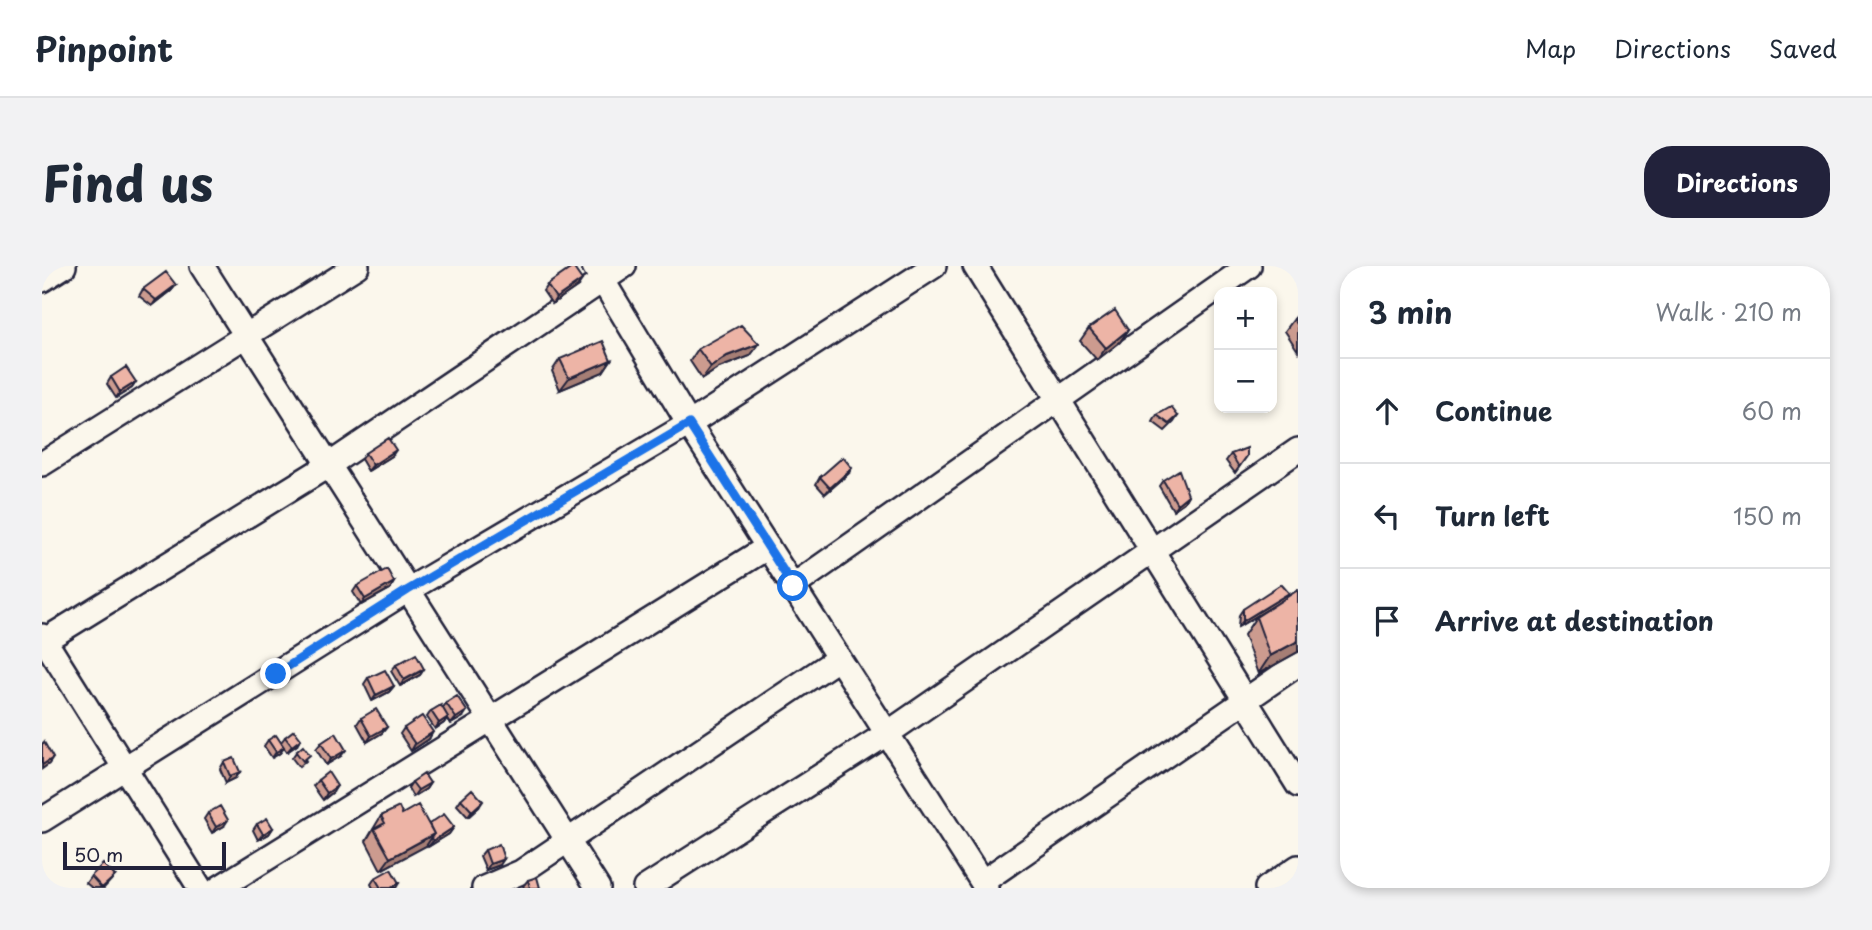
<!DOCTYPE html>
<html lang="en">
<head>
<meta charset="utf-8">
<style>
	:root { --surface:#fff; --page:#f2f2f3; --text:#1f2937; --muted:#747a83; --line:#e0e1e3; --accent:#22223b }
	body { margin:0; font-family:"Playpen Sans",sans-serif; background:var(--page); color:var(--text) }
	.controls { position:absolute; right:21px; top:21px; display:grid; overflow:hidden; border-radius:14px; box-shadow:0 4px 10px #0003 }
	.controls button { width:63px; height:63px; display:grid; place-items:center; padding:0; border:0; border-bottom:2px solid var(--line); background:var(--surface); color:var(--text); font:35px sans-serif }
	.scale { position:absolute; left:21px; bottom:18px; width:163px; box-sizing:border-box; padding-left:7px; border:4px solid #22223b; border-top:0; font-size:19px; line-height:24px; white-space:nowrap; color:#22223b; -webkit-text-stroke:5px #fbf7ec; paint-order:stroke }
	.stop { position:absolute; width:21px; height:21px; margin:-16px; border:5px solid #1a73e8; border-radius:50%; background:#fff }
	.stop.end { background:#1a73e8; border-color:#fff; box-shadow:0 2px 7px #0008 }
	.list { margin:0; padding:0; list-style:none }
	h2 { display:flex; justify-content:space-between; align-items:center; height:91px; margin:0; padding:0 28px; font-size:30px }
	h2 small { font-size:23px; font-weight:400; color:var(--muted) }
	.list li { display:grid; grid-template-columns:46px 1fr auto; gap:21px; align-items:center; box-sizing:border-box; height:105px; padding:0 28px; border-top:2px solid var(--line) }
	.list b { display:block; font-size:26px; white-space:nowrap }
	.list em { font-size:23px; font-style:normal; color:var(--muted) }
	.icon { flex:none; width:38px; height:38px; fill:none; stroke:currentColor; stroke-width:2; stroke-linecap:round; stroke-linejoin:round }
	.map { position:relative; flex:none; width:1256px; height:622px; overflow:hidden; border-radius:28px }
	header { display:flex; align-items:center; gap:42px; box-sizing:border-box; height:98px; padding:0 35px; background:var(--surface); border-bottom:2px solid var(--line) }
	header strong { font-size:33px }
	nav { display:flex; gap:38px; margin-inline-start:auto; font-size:24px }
	.intro { display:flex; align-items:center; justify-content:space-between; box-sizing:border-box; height:168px; padding:0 42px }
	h1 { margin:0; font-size:49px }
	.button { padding:18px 32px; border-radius:28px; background:var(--accent); color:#fff; font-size:24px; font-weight:700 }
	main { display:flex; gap:42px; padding:0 42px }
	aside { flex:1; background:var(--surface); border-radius:28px; box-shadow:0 4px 10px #0003 }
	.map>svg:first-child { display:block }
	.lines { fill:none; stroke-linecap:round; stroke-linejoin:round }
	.minor-casing { stroke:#22223b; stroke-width:28 }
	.minor { stroke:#fbf7ec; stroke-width:23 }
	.wall { fill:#cc9b8f; stroke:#22223b; stroke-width:2 }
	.shaded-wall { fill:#a67e74; stroke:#22223b; stroke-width:2 }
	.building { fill:#edb4a6; stroke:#22223b; stroke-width:2 }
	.route { stroke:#1a73e8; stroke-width:9 }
</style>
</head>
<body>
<header>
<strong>Pinpoint</strong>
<nav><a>Map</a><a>Directions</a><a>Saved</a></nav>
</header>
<div class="intro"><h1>Find us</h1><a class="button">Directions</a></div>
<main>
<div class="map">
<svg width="1256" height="622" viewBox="0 0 1256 622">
	<rect width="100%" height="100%" fill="#fbf7ec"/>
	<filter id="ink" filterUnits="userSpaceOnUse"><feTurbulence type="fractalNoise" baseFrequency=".0143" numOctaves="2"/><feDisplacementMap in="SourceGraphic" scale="14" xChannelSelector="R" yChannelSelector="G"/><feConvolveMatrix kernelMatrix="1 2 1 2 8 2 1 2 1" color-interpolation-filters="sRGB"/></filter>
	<g filter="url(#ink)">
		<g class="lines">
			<g class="minor-casing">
				<path id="minor" d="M 160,0 L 556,622
					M 552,0 L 647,158 L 944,622
					M 933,0 L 1256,519
					M 0,14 L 22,0
					M 0,198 L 315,0
					M 751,320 L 1207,0
					M 0,370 L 158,622
					M 0,376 L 287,199 L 582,0
					M 0,554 L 366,324 L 647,158 L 892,0
					M 940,616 L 1256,398
					M 177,622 L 726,281
					M 442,622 L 479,606 L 797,392
					M 603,622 L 846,467 L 1256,184
					M 1225,622 L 1256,601"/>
			</g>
			<use href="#minor" class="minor"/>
		</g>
		<path class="wall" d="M 134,19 L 129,25 L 110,40 L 97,30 L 101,23 Z
			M 505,19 L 536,20 L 510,38 L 501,25 Z
			M 1256,49 L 1256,85 L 1243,65 L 1252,53 Z
			M 1047,62 L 1086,64 L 1078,76 L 1055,94 L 1038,75 Z
			M 717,78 L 708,90 L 677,102 L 660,113 L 648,95 L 656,83 Z
			M 518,93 L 569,94 L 561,106 L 518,124 L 510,105 Z
			M 69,111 L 94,116 L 90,122 L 74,132 L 65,118 Z
			M 1115,149 L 1136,150 L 1132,156 L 1123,165 L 1111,156 Z
			M 323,187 L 350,190 L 326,205 L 319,193 Z
			M 1189,188 L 1205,190 L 1193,207 L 1184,195 Z
			M 806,208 L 783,228 L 774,218 L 778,211 Z
			M 1121,214 L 1146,229 L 1142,236 L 1131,244 L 1117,220 Z
			M 352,316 L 348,323 L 319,339 L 311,326 L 315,320 Z
			M 1256,324 L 1256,386 L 1216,408 L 1202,369 L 1214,351 L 1229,341 L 1196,361 L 1197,349 L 1201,343 L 1247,327 L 1244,332 Z
			M 354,399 L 382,403 L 378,409 L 358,420 L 349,405 Z
			M 326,412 L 352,420 L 347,426 L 330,435 L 322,418 Z
			M 404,437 L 421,451 L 409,458 L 405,452 L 402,457 L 393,463 L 385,451 L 389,445 L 401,442 Z
			M 319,452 L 345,461 L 340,467 L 325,476 L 315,458 Z
			M 362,462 L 387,473 L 369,485 L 358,468 Z
			M 243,471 L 255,479 L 245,486 L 242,482 L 238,487 L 230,492 L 222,480 L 226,474 L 239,476 Z
			M 279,477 L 299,490 L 284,499 L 274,483 Z
			M 254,486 L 264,495 L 257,501 L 250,492 Z
			M 182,496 L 194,512 L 184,517 L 178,503 Z
			M 276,514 L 291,526 L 281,534 L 271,520 Z
			M 370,516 L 388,517 L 384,523 L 371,531 L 366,522 Z
			M 419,533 L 437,541 L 426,551 L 415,539 Z
			M 166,547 L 182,560 L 170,567 L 162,553 Z
			M 360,548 L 387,558 L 412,561 L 407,568 L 386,581 L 384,579 L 339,604 L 324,575 L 339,550 Z
			M 215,558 L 231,562 L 227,568 L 216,574 L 211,564 Z
			M 443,584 L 458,599 L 444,604 L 438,590 Z
			M 49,610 L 73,610 L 62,622 L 50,622 L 44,617 Z
			M 333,612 L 357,617 L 354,622 L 331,622 L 329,618 Z
			M 486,614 L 498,622 L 482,622 L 481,620 Z"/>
		<path class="shaded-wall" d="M 540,14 L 536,20 L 510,38 L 514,32 Z
			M 134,19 L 129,25 L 110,40 L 114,34 Z
			M 1086,64 L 1078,76 L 1055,94 L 1064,82 Z
			M 717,78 L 708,90 L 677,102 L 660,113 L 669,101 L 685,90 Z
			M 569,94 L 561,106 L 518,124 L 527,112 Z
			M 94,116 L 90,122 L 74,132 L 78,126 Z
			M 354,184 L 350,190 L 326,205 L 331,199 Z
			M 810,202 L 806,208 L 783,228 L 788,222 Z
			M 1146,229 L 1142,236 L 1131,244 L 1135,238 Z
			M 352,316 L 348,323 L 319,339 L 323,333 Z
			M 1247,327 L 1243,333 L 1196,361 L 1201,355 Z
			M 1256,375 L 1256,386 L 1216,408 L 1228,390 Z
			M 382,403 L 378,409 L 358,420 L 362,414 Z
			M 352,420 L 347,426 L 330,435 L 334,429 Z
			M 425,445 L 421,451 L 409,458 L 414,452 Z
			M 406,451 L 402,457 L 393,463 L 397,457 Z
			M 345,461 L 340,467 L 325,476 L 329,470 Z
			M 391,466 L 387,473 L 369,485 L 373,478 Z
			M 259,473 L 255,479 L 245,486 L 250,480 Z
			M 242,481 L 238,487 L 230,492 L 234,486 Z
			M 304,484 L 299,490 L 284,499 L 289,493 Z
			M 11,492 L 7,498 L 0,503 L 0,499 Z
			M 198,506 L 194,512 L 184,517 L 188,510 Z
			M 388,517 L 384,523 L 371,531 L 376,524 Z
			M 295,520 L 291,526 L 281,534 L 285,527 Z
			M 441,535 L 437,541 L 426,551 L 430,545 Z
			M 186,554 L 182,560 L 170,567 L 174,561 Z
			M 412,561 L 407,568 L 386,581 L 391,575 Z
			M 231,562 L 227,568 L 216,574 L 221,568 Z
			M 392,568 L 384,580 L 339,604 L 348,592 Z
			M 462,593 L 458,599 L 444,604 L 448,598 Z"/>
		<path class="building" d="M 531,1 L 540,14 L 514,32 L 505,19 Z
			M 124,6 L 134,19 L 114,34 L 101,23 Z
			M 1073,44 L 1086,64 L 1064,82 L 1047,62 Z
			M 1256,49 L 1256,60 L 1252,53 Z
			M 699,59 L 717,78 L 685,90 L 669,101 L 656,83 Z
			M 561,75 L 569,94 L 527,112 L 518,93 Z
			M 84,101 L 94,116 L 78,126 L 69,111 Z
			M 1129,141 L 1136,150 L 1127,158 L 1115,149 Z
			M 346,172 L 354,184 L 331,199 L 323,187 Z
			M 1205,182 L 1205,190 L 1197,201 L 1189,188 Z
			M 801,191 L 810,202 L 788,222 L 778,211 Z
			M 1137,204 L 1146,229 L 1135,238 L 1121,214 Z
			M 345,303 L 352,316 L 323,333 L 315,320 Z
			M 1239,318 L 1247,327 L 1201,355 L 1201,343 Z
			M 1256,324 L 1256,375 L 1228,390 L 1214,351 Z
			M 374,388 L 382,403 L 362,414 L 354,399 Z
			M 343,404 L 352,420 L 334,429 L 326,412 Z
			M 415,430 L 425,445 L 414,452 L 404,437 Z
			M 399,439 L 406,451 L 397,457 L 389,445 Z
			M 334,443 L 345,461 L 329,470 L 319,452 Z
			M 380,450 L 391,466 L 373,478 L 362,462 Z
			M 252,464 L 259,473 L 250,480 L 243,471 Z
			M 294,467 L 304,484 L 289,493 L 279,477 Z
			M 234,469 L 242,481 L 234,486 L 226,474 Z
			M 2,476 L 11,492 L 0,499 L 0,478 Z
			M 261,480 L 268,489 L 261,495 L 254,486 Z
			M 192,492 L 198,506 L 188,510 L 182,496 Z
			M 286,506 L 295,520 L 285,527 L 276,514 Z
			M 382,508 L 388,517 L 376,524 L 370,516 Z
			M 430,523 L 441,535 L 430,545 L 419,533 Z
			M 376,539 L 392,568 L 348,592 L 332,563 L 343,557 L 339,550 L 357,541 L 360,548 Z
			M 178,540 L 186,554 L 174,561 L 166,547 Z
			M 402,548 L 412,561 L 391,575 L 389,572 L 392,568 L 387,558 Z
			M 225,552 L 231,562 L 221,568 L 215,558 Z
			M 457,578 L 462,593 L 448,598 L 443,584 Z
			M 61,598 L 73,610 L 60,622 L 49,610 Z
			M 349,603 L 357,617 L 349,622 L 339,622 L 333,612 Z
			M 495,611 L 498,622 L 488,622 L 486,614 Z"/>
	</g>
	<g class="lines" filter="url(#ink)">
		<path class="route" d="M 234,408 L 366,324 L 647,158 L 751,320"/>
	</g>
</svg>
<div class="controls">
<button>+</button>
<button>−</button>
</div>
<div class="scale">50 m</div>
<div class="stop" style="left:751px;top:320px"></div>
<div class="stop end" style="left:234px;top:408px"></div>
</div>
<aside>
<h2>3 min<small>Walk · 210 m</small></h2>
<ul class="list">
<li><svg class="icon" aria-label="ahead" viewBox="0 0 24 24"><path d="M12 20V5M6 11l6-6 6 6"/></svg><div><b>Continue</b></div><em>60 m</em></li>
<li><svg class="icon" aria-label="left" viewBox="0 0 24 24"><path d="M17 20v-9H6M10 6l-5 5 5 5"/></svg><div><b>Turn left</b></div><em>150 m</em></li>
<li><svg class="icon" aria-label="arrive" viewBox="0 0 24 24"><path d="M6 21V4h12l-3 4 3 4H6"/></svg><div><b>Arrive at destination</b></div></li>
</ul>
</aside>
</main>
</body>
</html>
